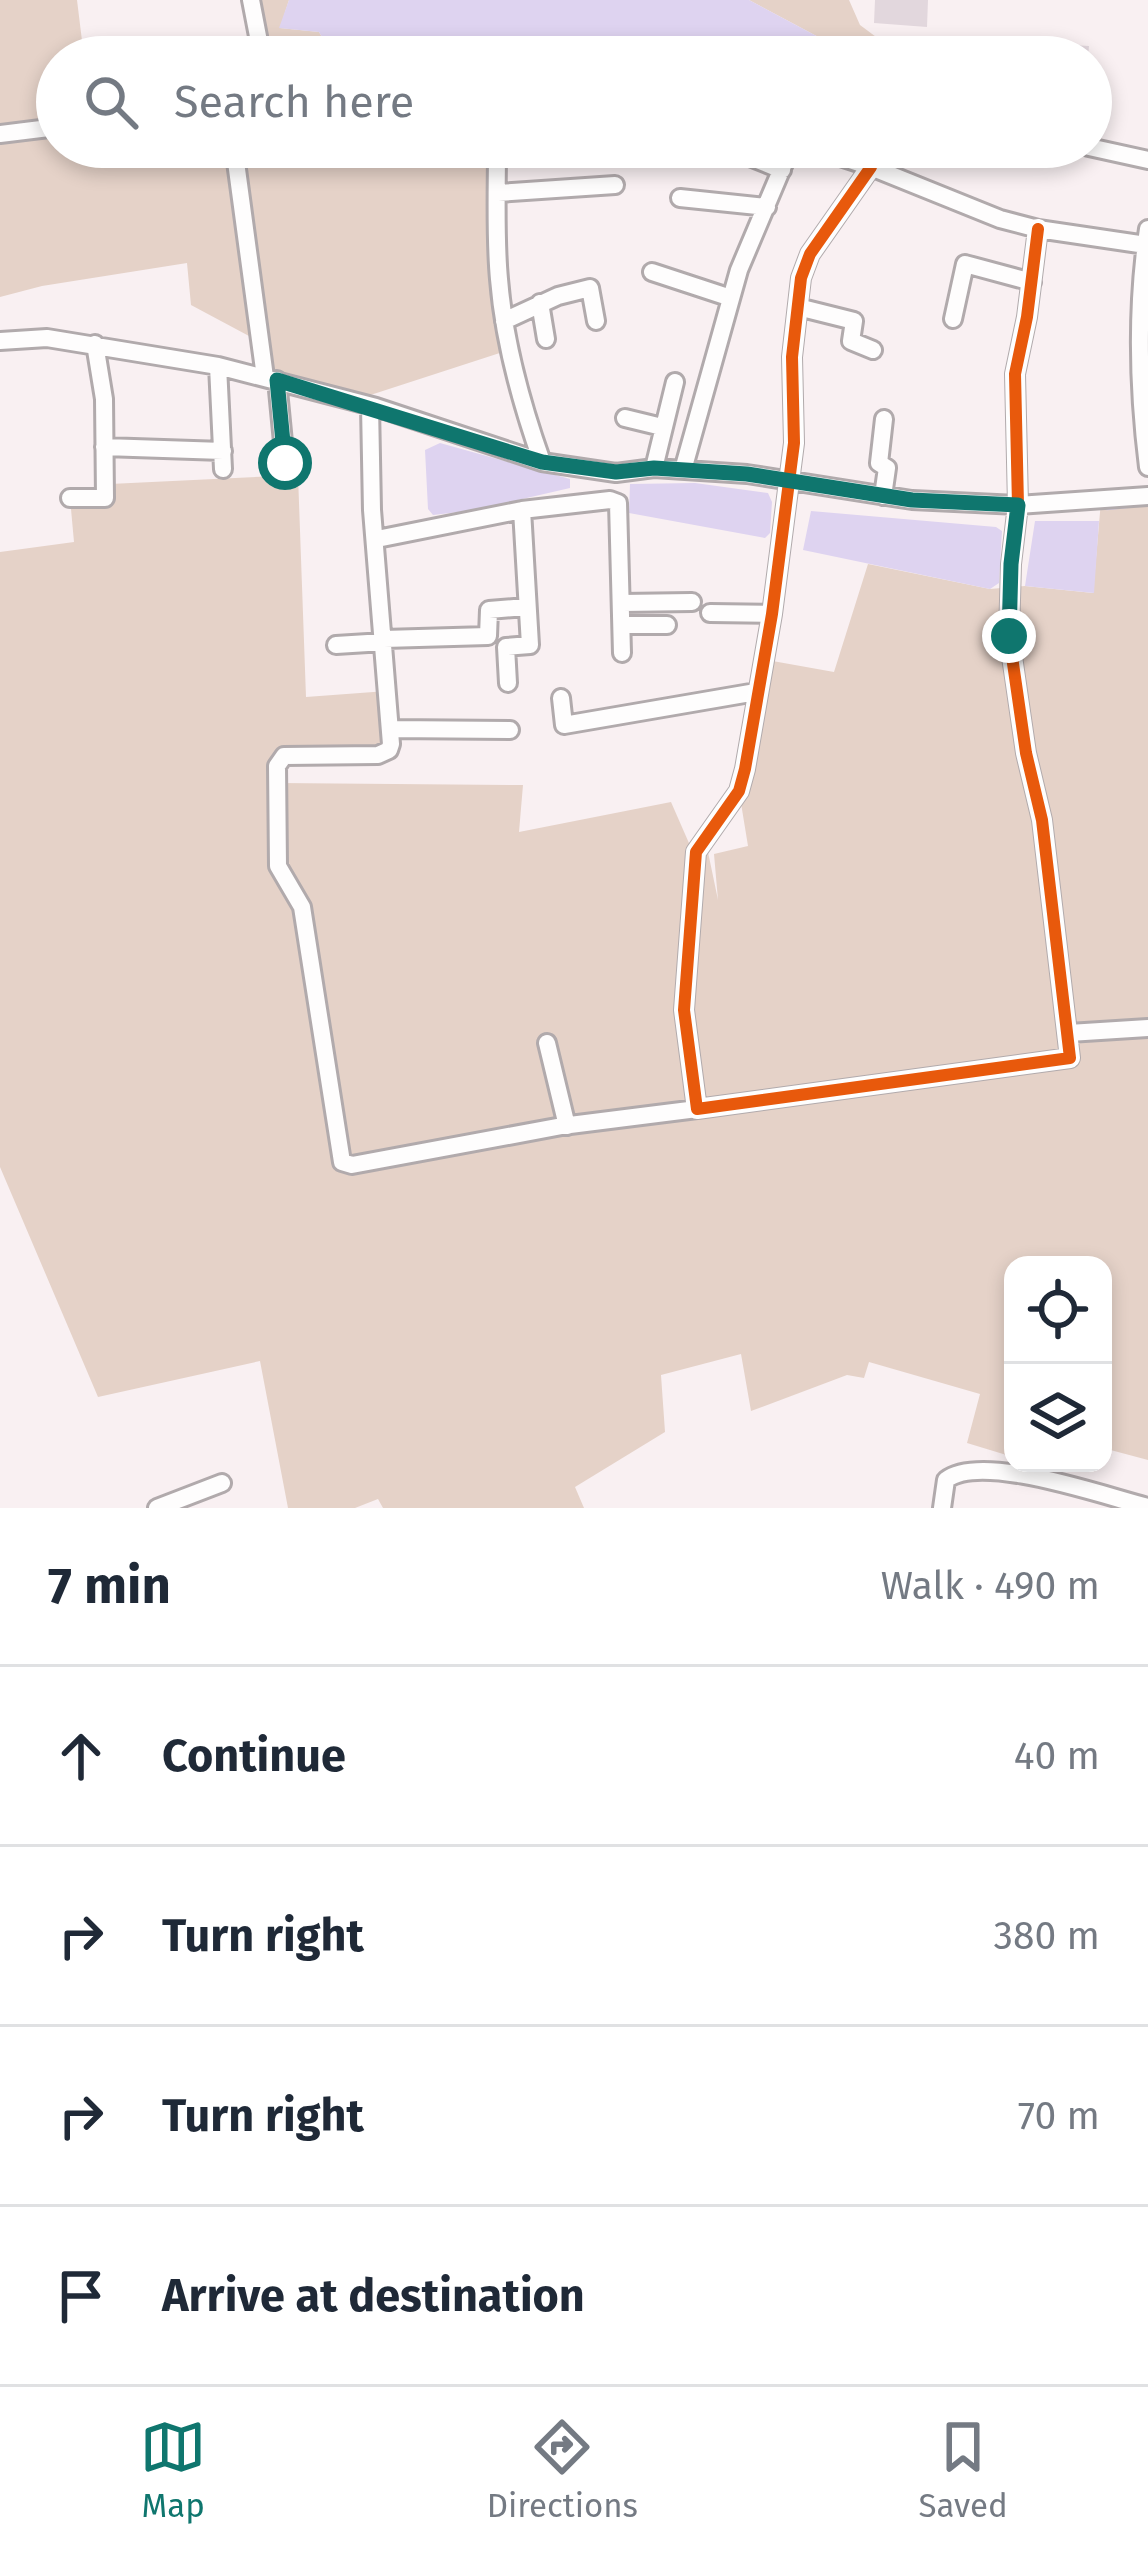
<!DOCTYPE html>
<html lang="en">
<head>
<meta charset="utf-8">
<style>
	:root { --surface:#fff; --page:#f6f6f7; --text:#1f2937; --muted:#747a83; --line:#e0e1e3; --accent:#0f766e }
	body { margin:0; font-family:"Fira Sans",sans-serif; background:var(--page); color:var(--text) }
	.controls { position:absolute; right:36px; bottom:36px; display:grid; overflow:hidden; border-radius:24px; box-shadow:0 6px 18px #0003 }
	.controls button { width:108px; height:108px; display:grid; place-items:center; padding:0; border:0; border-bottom:3px solid var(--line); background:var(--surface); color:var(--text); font:60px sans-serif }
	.stop { position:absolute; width:36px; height:36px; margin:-27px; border:9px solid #0f766e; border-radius:50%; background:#fff }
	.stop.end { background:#0f766e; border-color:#fff; box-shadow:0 3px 12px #0008 }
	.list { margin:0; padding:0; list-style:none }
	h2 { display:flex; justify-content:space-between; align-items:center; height:156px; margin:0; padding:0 48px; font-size:51px }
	h2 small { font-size:39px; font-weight:400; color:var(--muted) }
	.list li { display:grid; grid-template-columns:78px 1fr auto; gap:36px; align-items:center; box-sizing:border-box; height:180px; padding:0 48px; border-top:3px solid var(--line) }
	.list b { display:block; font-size:45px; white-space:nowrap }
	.list em { font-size:39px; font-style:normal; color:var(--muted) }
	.icon { flex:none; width:66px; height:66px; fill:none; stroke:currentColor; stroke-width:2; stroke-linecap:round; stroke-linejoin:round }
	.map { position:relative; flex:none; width:1148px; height:1508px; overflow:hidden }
	.search { position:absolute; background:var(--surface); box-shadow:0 6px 18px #0003; left:36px; right:36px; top:36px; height:132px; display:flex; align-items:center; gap:30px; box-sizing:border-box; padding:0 42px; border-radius:66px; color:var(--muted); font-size:45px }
	.sheet { height:876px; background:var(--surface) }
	nav { display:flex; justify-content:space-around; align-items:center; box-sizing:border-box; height:168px; border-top:3px solid var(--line); background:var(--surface); font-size:33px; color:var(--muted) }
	nav a { display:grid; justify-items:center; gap:6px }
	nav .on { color:var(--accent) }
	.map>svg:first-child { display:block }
	.green { fill:#e5d2c8 }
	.water { fill:#ded3f0 }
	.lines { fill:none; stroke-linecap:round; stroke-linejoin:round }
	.stream { stroke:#ded3f0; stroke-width:4.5 }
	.building { fill:#e2d7dd }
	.minor-casing { stroke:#b1aaac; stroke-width:22 }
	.minor { stroke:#fefdfd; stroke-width:16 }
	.cycleway-casing { stroke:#fefefe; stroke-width:20 }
	.cycleway { stroke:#e8590c; stroke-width:12 }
	.route { stroke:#0f766e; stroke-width:15 }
</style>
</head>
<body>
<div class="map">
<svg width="1148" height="1508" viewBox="0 0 1148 1508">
	<rect width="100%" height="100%" fill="#f9f0f2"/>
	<path class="green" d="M 0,0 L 77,0 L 84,57 L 57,57 L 57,127 L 0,134 Z
		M 251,0 L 289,0 L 280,28 L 319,32 L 329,49 L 328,57 L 259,57 Z
		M 749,0 L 849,0 L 860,25 L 903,57 L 842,57 L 824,40 Z
		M 57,132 L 57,147 L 497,147 L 509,350 L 352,401 L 265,377 L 260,342 L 191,305 L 187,263 L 42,286 L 0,297 L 0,137 Z
		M 298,475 L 306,697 L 387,691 L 389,750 L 280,760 L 278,783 L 523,785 L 519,832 L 671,802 L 692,850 L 708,852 L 718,900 L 714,854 L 748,846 L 739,791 L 767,660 L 834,672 L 868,564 L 990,589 L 1025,586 L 1093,593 L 1101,501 L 1148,496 L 1148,1460 L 1103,1448 L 1103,1265 L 1013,1265 L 1013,1457 L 967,1443 L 980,1394 L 869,1362 L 864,1378 L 847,1375 L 751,1411 L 741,1354 L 661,1375 L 665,1432 L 575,1487 L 584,1508 L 383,1508 L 378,1499 L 355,1508 L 288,1508 L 260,1361 L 98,1397 L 0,1167 L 0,552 L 74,542 L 70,498 L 105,498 L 110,484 Z"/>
	<path class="water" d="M 289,0 L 749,0 L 824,40 L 842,57 L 341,57 L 329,49 L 319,32 L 279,28 Z
		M 440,443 L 570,479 L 570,488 L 518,500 L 511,506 L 433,515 L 428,509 L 425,450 Z
		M 695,483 L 768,493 L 772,502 L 770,533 L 765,538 L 629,513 L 630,484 Z
		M 811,511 L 996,527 L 1002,531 L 999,583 L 990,589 L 803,550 Z
		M 1035,521 L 1099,521 L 1094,593 L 1025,586 Z"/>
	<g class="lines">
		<path class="stream" d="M 1107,508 L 1126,506"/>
	</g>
	<path class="building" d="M 875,0 L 928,0 L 927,27 L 874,23 Z
		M 970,39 L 1089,46 L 1088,57 L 968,57 Z"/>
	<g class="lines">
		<g class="minor-casing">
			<path id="minor" d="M 251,0 L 262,57
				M 0,134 L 57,127
				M 234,147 L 265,377
				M 497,147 C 497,191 495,236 499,279 C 504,342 521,403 542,462
				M 635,147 L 637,149
				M 744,147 L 745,155 L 782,170
				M 810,147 L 871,167 L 1000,219 L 1038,229 L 1146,245
				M 1089,147 L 1148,160
				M 871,167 L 810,254 L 801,278 L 792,357 L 794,443 L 772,614 L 745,769 L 739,791 L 696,852 L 684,1010 L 697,1109 L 1070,1058 L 1042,820 L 1026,753 L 1009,636 L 1011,564 L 1018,505 L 1015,374 L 1027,317 L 1038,229
				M 498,193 L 615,185
				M 680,198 L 767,207
				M 1148,229 C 1136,309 1138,387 1148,467
				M 652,272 L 731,298
				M 540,303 L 546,339
				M 798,307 L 854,321 L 851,341 L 873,350
				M 953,319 L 965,264 L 1032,282
				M 504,321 L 558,296 L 590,288 L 596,321
				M 0,341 L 47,338 L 218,366 L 376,407 L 542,462 L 616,473 L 654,468 L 747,474 L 912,500 L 1018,505 L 1148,496
				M 218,366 L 223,469
				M 277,380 L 285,463
				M 370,406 L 372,510 L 391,744 L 389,750 L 378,755 L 284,756 L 277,766 L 278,866 L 302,907 L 342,1162 L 352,1165 L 562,1126 L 697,1109
				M 625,418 L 662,427
				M 104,447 L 223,451
				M 654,468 L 675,382
				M 683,470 L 739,270 L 791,147
				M 883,496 L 887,468 L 879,463 L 884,419
				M 70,498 L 105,498 L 104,399 L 95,344
				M 377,539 L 522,510
				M 622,603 L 692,602
				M 710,613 L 772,614
				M 622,625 L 667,625
				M 384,639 L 488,636 L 489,610 L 526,607
				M 336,645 L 384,642
				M 508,683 L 506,647 L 530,645 L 522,510 L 610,500 L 618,503 L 622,653
				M 561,698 L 564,725 L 756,692
				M 390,729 L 510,730
				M 1069,1033 L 1148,1028
				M 547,1043 L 567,1126
				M 157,1508 L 222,1483
				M 942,1508 L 946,1480 C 981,1452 1104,1496 1148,1507"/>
		</g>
		<use href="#minor" class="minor"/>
		<g class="cycleway-casing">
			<path id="cycleway" d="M 871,167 L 810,254 L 801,278 L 792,357 L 794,443 L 772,614 L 745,769 L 739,791 L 696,852 L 684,1010 L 697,1109 L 1070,1058 L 1042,820 L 1026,753 L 1009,636 L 1011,564 L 1018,505 L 1015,374 L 1027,317 L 1038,229"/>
		</g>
		<use href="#cycleway" class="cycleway"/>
	</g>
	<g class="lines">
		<path class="route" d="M 285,463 L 277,380 L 542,462 L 616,472 L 654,468 L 747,474 L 912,500 L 1018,505 L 1011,564 L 1009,636"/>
	</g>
</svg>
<div class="controls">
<button><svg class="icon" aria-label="locate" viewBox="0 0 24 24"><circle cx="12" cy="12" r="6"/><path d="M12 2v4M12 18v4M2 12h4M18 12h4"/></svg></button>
<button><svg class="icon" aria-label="layers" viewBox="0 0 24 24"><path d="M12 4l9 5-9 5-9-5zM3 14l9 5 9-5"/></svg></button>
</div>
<div class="stop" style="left:285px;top:463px"></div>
<div class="stop end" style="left:1009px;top:636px"></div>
<div class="search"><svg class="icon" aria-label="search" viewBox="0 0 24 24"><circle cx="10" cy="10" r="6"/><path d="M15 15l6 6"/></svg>Search here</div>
</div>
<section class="sheet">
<h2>7 min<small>Walk · 490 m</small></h2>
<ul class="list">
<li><svg class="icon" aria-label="ahead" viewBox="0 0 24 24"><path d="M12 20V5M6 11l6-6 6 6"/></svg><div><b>Continue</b></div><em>40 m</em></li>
<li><svg class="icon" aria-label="right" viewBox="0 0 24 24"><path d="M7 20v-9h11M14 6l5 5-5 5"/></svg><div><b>Turn right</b></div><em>380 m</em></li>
<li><svg class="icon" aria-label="right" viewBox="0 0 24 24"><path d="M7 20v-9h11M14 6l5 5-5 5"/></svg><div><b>Turn right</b></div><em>70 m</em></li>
<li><svg class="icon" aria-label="arrive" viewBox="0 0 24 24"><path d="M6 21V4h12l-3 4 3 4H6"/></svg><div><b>Arrive at destination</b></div></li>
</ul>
</section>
<nav>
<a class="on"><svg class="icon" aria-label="map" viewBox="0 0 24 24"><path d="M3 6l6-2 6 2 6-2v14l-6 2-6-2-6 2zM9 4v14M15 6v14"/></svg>Map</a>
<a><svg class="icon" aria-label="directions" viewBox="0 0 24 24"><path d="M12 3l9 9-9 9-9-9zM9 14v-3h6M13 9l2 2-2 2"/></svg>Directions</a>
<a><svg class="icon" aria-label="saved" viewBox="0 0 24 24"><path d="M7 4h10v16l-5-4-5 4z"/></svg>Saved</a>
</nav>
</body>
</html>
